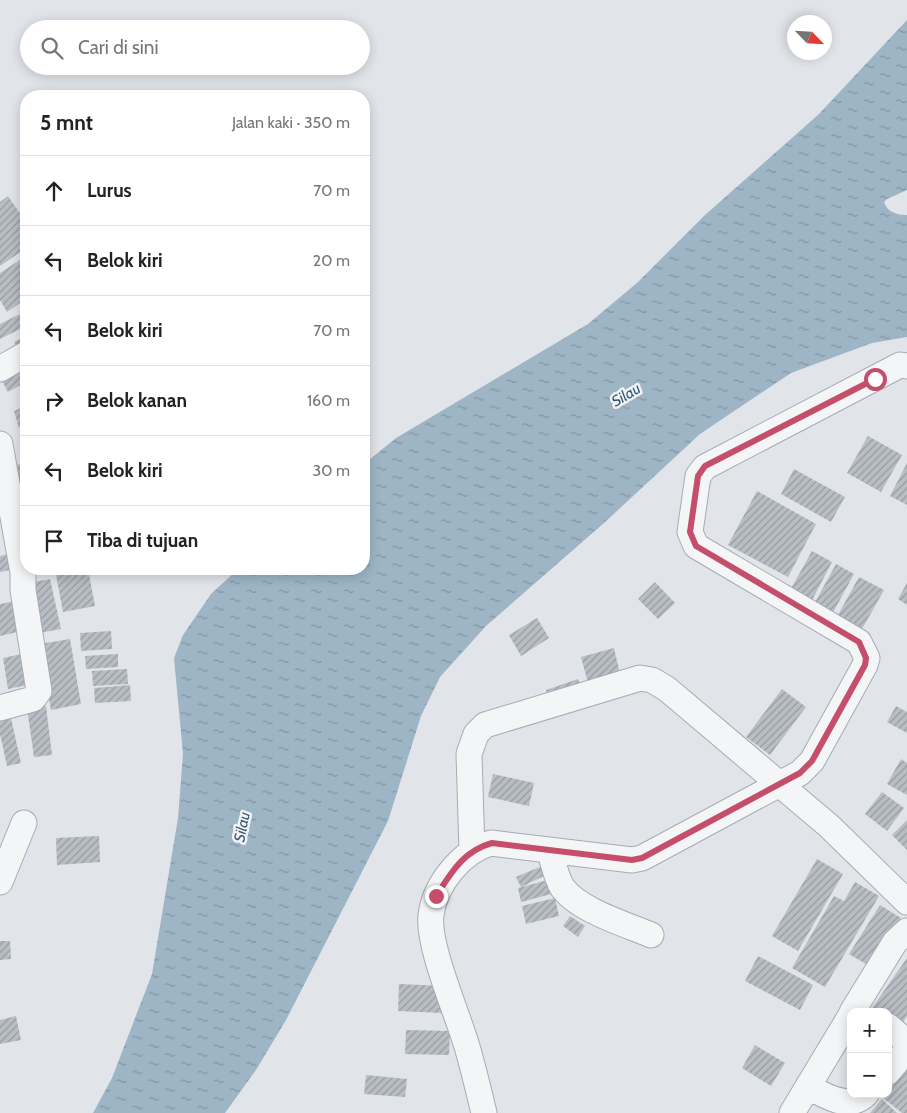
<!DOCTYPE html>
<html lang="id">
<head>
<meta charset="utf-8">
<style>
	:root { --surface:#fff; --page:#f6f6f6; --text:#222; --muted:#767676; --line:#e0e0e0 }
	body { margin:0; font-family:Cabin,sans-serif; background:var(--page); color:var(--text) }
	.controls { position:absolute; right:15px; bottom:15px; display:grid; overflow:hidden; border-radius:10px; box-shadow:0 2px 12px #0003 }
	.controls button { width:45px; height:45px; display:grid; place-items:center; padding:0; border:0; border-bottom:1px solid var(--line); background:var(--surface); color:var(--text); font:25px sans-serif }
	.compass { position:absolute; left:787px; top:15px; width:45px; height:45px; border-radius:50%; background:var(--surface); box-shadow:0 2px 12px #0003; rotate:115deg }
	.stop { position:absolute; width:15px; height:15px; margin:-11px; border:4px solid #c54f6a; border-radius:50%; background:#fff }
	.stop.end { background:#c54f6a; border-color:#fff; box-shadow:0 1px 5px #0008 }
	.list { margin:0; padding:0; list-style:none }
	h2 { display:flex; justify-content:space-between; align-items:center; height:65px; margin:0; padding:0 20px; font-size:21px }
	h2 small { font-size:16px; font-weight:400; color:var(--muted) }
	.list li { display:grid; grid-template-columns:32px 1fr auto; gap:15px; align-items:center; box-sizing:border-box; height:70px; padding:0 20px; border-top:1px solid var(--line) }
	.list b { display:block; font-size:19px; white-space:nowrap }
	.list em { font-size:16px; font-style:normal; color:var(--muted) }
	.icon { flex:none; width:28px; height:28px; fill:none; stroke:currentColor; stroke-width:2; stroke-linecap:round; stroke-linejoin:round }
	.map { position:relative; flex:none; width:907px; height:1113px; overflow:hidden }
	.search { position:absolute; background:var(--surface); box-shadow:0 2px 12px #0003; left:20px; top:20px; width:350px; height:55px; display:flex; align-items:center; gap:12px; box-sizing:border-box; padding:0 18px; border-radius:28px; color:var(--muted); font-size:19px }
	.panel { position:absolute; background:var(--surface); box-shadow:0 2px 12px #0003; left:20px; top:90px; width:350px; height:485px; border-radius:20px }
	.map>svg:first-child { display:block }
	.water { fill:url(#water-ripples) }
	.building { fill:url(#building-hatch) }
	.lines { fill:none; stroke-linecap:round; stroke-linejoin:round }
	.minor-casing { stroke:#a6acb3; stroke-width:27 }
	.minor { stroke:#f3f5f7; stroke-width:25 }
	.route { stroke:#c54f6a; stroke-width:6 }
	.labels { text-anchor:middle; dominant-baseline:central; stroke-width:5; stroke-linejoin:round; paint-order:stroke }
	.water-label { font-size:15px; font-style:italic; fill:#375570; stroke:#f0f3f6 }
</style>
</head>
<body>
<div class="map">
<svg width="907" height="1113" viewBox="0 0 907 1113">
	<defs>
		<pattern id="water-ripples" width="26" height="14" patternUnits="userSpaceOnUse" patternTransform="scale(1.25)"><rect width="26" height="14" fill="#9eb5c6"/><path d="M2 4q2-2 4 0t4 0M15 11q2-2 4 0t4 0" fill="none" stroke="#8194a2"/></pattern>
		<pattern id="building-hatch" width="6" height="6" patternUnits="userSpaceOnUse" patternTransform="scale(1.25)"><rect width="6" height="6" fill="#b9bec5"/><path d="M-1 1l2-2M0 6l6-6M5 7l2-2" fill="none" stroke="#979ba1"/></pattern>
	</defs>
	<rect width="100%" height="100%" fill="#e1e5e9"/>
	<path class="water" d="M 907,20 L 907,190 L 887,199 L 884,202 C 887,212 897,215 907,215 L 907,337 L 872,343 L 791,373 L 700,434 L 604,523 L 486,626 L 440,677 L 421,716 L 388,821 L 286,1020 L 256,1070 L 225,1113 L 93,1113 L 112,1078 L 152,974 L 178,818 L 183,754 L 174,658 L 183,635 L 211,594 L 238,569 L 364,569 L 364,464 L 396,438 L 588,324 L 638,282 L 705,215 L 819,114 Z"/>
	<path class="building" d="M 8,196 L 26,222 L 26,248 L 0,266 L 0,202 Z
		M 26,256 L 26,299 L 7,312 L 0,300 L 0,273 Z
		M 24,312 L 26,326 L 0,339 L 0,324 Z
		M 26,336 L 26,353 L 22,356 L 14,342 Z
		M 26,363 L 26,382 L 8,392 L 0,377 Z
		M 26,406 L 26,426 L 19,428 L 14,411 Z
		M 26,431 L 26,454 L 20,433 Z
		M 868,436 L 902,455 L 881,492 L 847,473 Z
		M 26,463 L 26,492 L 21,493 L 16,465 Z
		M 907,463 L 907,505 L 890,496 Z
		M 794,469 L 845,497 L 831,522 L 781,494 Z
		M 757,491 L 816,524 L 788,577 L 728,545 Z
		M 812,551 L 832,562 L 810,604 L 789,592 Z
		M 11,553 L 15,569 L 0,572 L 0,556 Z
		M 836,564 L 854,574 L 831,616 L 813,606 Z
		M 65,569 L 88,569 L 95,606 L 63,612 L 55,570 Z
		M 859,577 L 884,590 L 862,629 L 838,615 Z
		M 50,579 L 61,629 L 39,633 L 29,583 Z
		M 655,582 L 675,603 L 658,619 L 638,599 Z
		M 907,583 L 907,605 L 898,599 Z
		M 20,600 L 26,630 L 0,636 L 0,604 Z
		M 537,618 L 549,638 L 521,656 L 509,635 Z
		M 111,631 L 112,649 L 81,651 L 80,633 Z
		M 70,639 L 81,704 L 51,710 L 40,644 Z
		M 614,648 L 620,674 L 588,683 L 581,657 Z
		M 26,653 L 32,684 L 8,689 L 3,658 Z
		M 118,654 L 118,667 L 86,669 L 85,656 Z
		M 127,669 L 128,684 L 93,686 L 92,671 Z
		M 578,679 L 583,691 L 550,702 L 546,690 Z
		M 130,685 L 131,701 L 95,703 L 94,688 Z
		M 782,689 L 806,707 L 770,755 L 746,737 Z
		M 46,706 L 52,755 L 34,757 L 27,708 Z
		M 896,706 L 907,712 L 907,733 L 887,722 Z
		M 11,718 L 21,763 L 7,766 L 0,734 L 0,720 Z
		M 901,759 L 907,763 L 907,795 L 887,784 Z
		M 493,774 L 534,783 L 529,806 L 488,797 Z
		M 882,792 L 904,808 L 887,831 L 865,814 Z
		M 907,820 L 907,850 L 892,835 Z
		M 99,836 L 100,862 L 57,865 L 56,838 Z
		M 817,859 L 843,874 L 798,951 L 772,936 Z
		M 542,866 L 546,875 L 521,887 L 516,877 Z
		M 548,880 L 551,894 L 521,902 L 518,888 Z
		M 855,882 L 879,896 L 825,987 L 792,968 L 834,896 L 844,901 Z
		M 555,898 L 559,916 L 526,924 L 522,906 Z
		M 880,905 L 901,918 L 871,967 L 849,954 Z
		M 570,916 L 585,926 L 578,937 L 563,926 Z
		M 0,941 L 10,941 L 11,959 L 0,960 Z
		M 758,956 L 813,985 L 800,1010 L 745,981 Z
		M 907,958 L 907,1016 L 900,1027 L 888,1019 L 888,1012 L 878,1012 L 872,1008 Z
		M 399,984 L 444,986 L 443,1013 L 398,1011 Z
		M 16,1016 L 21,1040 L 0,1044 L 0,1020 Z
		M 406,1030 L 450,1031 L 449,1055 L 405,1054 Z
		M 755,1045 L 785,1063 L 771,1086 L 742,1068 Z
		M 907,1068 L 907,1113 L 902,1113 L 883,1098 L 888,1094 L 888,1091 Z
		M 366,1075 L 407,1079 L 405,1097 L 364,1094 Z
		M 882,1099 L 897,1113 L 870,1113 Z"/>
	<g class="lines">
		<g class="minor-casing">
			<path id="minor" d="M 0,369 L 26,354
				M 0,444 L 23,573 L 23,590 L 39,691 L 33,699 L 0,708
				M 549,850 C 553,861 556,877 562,887 C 578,910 625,924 651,935
				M 472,851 L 469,754 L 476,734 L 485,725 L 640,678 L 652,680 L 667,689 L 829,826 L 907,902
				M 0,882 L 24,823
				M 852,1012 L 895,942 L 907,931
				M 888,1026 L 907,1042
				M 888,1072 L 907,1050
				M 808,1086 C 824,1096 850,1111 866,1094
				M 484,1113 C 479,1092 474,1071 468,1050 C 459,1017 427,946 431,915 C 435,884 462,851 491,843 L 632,860 L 642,858 L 800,773 L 812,761 L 865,665 L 867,658 L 859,642 L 696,546 L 690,532 L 698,476 L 705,467 L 900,365 L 907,366
				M 792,1113 L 851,1015"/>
		</g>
		<use href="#minor" class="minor"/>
	</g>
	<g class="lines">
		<path class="route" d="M 436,896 C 451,873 463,851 492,843 L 632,860 L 642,858 L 800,773 L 812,761 L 865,665 L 866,658 L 859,642 L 696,546 L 690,532 L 698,476 L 705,466 L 875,379"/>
	</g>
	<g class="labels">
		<g class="water-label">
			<text transform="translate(626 395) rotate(-31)">Silau</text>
			<text transform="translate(242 827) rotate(-79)">Silau</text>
		</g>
	</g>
</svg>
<div class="controls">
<button>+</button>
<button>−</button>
</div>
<svg class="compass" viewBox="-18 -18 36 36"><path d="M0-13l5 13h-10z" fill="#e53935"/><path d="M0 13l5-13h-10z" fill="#767676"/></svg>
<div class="stop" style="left:875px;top:379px"></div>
<div class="stop end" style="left:436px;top:896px"></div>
<div class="search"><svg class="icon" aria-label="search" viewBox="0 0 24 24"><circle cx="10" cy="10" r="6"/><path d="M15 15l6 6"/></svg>Cari di sini</div>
<section class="panel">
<h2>5 mnt<small>Jalan kaki · 350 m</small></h2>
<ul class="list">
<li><svg class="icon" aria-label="ahead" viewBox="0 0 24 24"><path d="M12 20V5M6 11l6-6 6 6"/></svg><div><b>Lurus</b></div><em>70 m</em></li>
<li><svg class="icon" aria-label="left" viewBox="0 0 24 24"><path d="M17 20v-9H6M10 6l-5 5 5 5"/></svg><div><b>Belok kiri</b></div><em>20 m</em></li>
<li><svg class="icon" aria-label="left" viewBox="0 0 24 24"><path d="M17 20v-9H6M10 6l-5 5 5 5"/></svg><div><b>Belok kiri</b></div><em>70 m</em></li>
<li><svg class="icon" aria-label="right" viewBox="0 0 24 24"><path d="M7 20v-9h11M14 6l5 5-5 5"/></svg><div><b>Belok kanan</b></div><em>160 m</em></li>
<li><svg class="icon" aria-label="left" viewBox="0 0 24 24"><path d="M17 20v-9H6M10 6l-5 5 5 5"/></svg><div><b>Belok kiri</b></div><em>30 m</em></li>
<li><svg class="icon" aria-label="arrive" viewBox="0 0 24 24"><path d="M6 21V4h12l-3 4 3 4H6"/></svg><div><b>Tiba di tujuan</b></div></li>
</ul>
</section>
</div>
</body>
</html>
